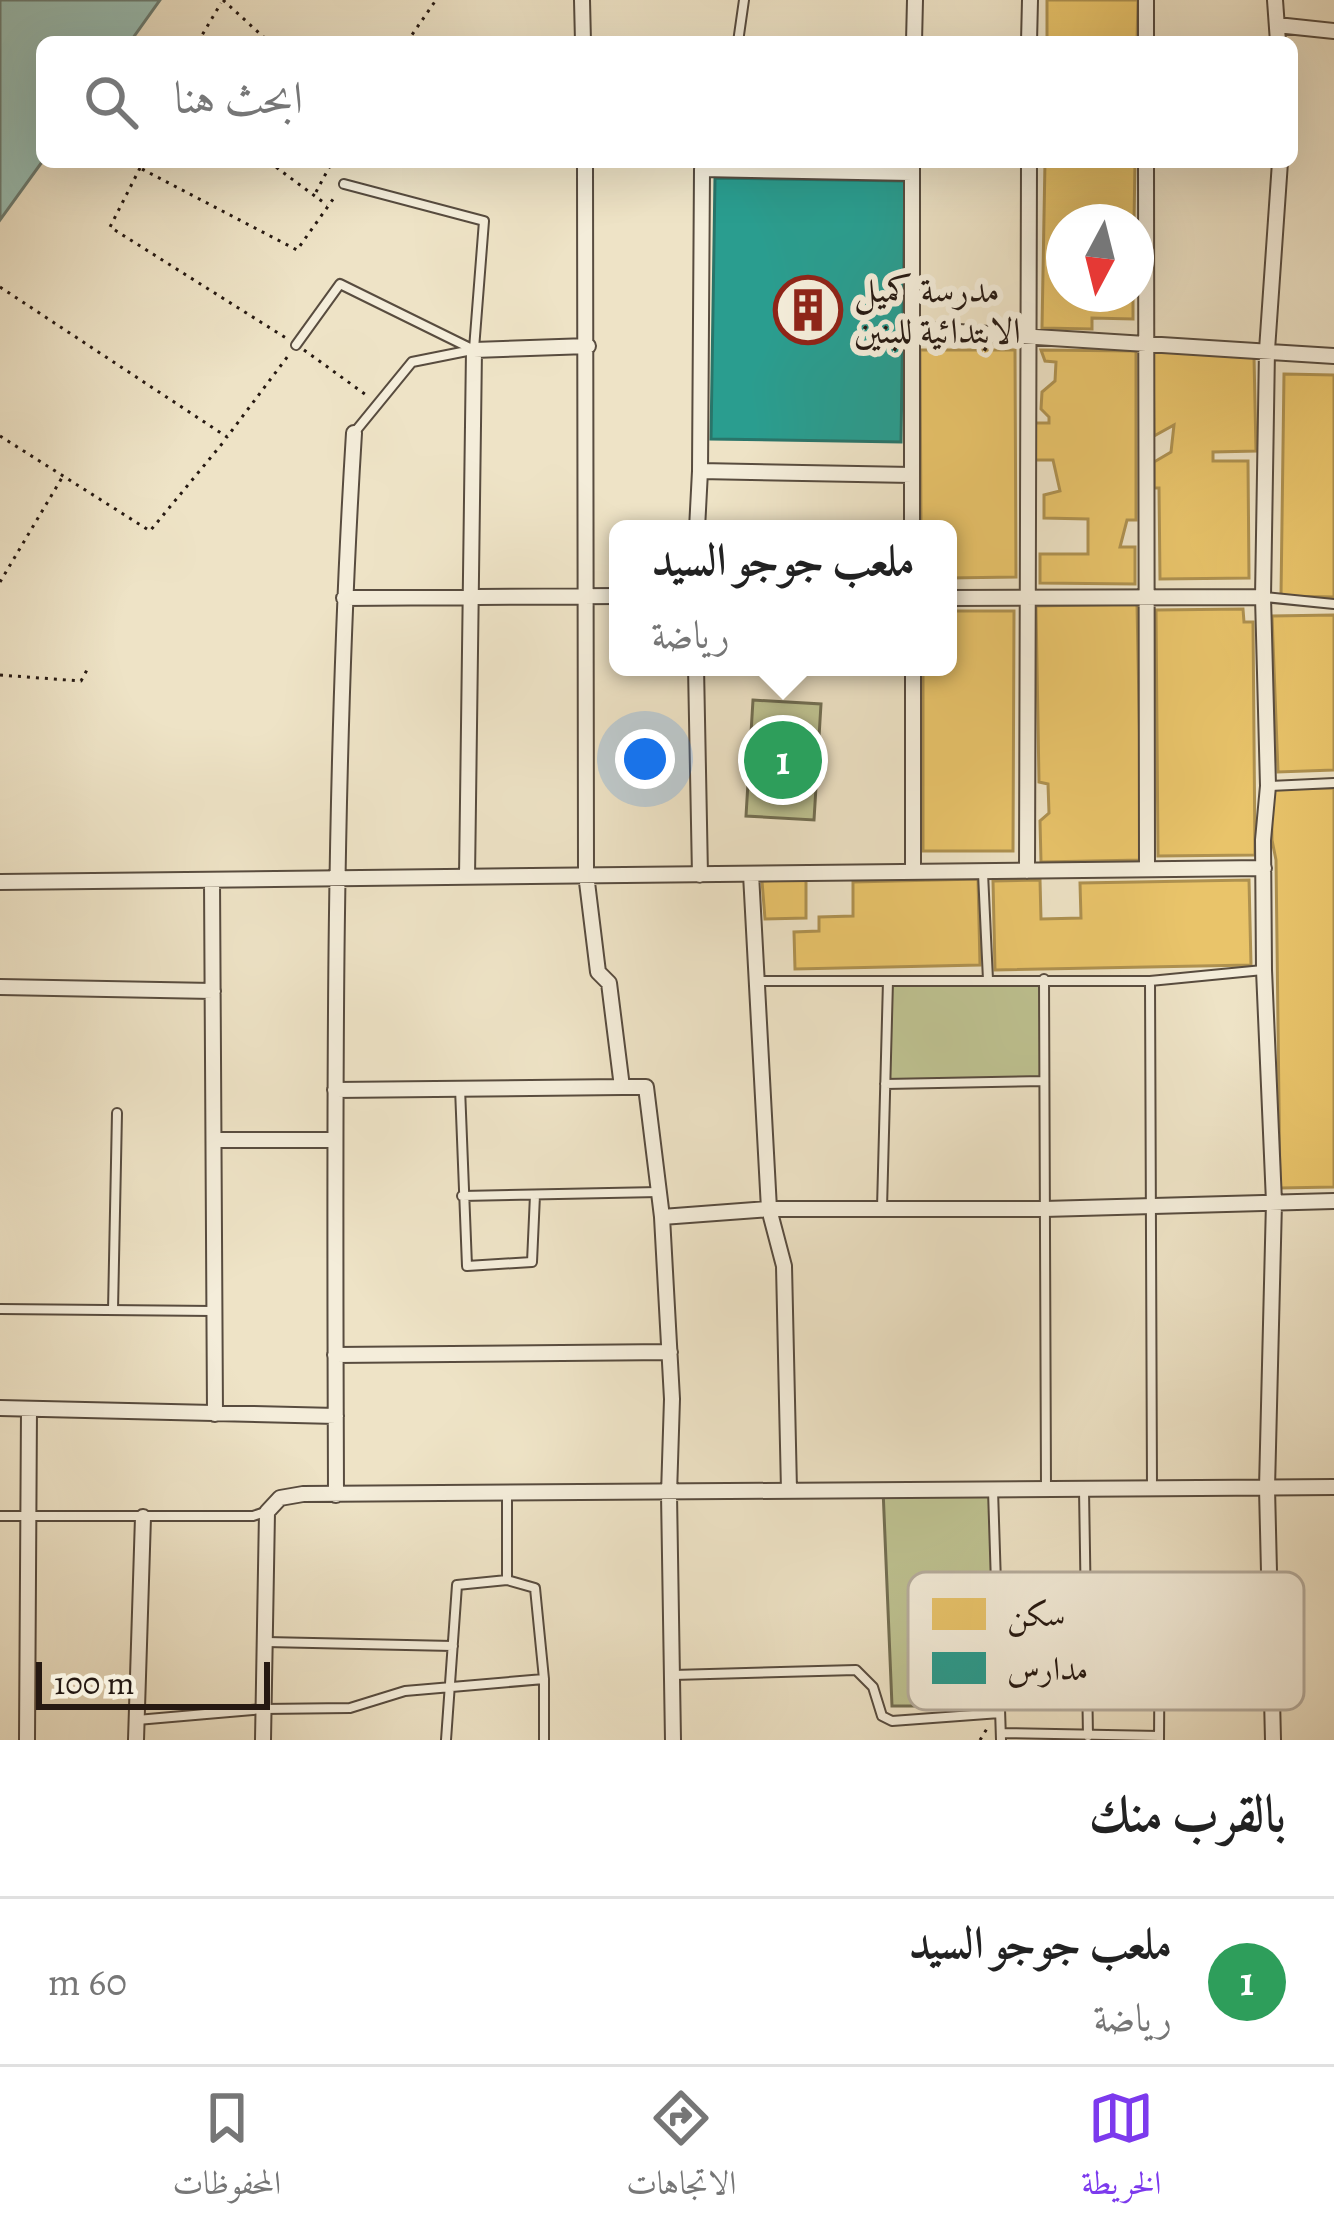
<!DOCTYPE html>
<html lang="ar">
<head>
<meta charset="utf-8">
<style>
	:root { --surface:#fff; --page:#f6f6f6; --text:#222; --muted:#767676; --line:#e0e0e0; --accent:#7c3aed }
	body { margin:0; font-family:Alegreya,Amiri,serif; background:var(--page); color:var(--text); direction:rtl }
	.compass { position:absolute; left:1046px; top:204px; width:108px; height:108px; border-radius:50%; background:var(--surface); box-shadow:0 12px 48px #0002; rotate:187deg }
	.scale { position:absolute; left:36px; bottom:30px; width:234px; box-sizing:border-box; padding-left:12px; border:6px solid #261912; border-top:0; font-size:33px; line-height:42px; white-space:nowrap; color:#261912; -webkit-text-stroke:9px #f4edda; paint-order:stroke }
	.you { position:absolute; left:645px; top:759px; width:42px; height:42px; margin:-30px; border:9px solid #fff; border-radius:50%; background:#1a73e8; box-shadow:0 0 0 18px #1a73e833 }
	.badge { display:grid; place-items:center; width:78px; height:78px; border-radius:50%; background:var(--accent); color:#fff; font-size:39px; font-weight:700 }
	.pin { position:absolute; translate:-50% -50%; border:6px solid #fff; box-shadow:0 3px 12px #0006 }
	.popup { position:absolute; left:609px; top:520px; width:348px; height:156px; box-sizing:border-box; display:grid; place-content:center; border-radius:18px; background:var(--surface); filter:drop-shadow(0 3px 9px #0005); font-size:39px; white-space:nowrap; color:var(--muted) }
	.popup b { font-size:45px; color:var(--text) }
	.popup::after { content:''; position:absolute; left:50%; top:100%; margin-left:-24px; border:24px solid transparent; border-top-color:var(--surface) }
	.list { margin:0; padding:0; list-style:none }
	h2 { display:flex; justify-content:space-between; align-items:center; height:156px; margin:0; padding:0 48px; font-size:51px }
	h2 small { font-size:39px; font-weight:400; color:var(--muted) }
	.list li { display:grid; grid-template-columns:78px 1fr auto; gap:36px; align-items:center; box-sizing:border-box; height:168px; padding:0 48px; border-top:3px solid var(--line) }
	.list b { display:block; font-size:45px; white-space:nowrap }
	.list p { margin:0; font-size:39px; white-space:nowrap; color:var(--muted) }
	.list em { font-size:39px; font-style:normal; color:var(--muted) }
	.icon { flex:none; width:66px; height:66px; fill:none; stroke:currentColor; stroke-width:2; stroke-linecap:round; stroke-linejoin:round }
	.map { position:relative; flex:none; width:1334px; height:1740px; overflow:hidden; direction:ltr }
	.search { position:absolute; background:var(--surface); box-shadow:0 12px 48px #0002; left:36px; right:36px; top:36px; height:132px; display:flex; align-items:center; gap:30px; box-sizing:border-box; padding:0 42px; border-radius:18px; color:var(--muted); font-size:45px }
	.sheet { height:324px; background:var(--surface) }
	nav { display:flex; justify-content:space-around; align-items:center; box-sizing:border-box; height:168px; border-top:3px solid var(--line); background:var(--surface); font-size:33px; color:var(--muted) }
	nav a { display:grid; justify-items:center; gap:6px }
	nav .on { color:var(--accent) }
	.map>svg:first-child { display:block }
	.green { fill:#bec291; stroke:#726e52; stroke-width:3 }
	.water { fill:#99beb3; stroke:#6b7c73; stroke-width:3 }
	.homes { fill:#e9c46a; stroke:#ae9150; stroke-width:3 }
	.schools { fill:#2a9d8f; stroke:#29756a; stroke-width:3 }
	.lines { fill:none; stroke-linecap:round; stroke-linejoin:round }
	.service-casing { stroke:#584c3f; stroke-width:12 }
	.minor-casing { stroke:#584c3f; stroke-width:18 }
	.path { stroke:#261912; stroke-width:3; stroke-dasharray:3 6; stroke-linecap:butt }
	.service { stroke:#f4edda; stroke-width:8 }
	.minor { stroke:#f4edda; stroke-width:14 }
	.labels { text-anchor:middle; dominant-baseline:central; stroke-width:12; stroke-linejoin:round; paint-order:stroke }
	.poi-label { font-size:36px; fill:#261912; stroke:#f4edda; text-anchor:start }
	.key { fill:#f4edda; stroke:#b6ad9e; stroke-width:3 }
	.key-label { font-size:33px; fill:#261912 }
</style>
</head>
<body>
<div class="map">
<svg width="1334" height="1740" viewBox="0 0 1334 1740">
	<rect width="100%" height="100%" fill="#eee3c6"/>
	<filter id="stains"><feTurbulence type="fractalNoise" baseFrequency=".00167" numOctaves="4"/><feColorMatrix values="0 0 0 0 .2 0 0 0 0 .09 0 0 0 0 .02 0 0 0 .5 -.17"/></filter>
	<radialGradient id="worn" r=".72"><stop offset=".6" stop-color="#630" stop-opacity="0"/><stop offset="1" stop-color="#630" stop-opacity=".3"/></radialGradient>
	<path class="green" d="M 753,700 L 821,704 L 814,820 L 746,816 Z
		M 1044,979 L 1044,1081 L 885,1084 L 888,981 Z
		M 993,1488 L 1000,1706 L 892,1706 L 883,1489 Z"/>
	<path class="water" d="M 0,0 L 160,0 L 130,42 L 42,42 L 42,162 L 0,220 Z"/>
	<path class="homes" d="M 1047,0 L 1138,0 L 1137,42 L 1047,42 Z
		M 1045,162 L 1135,162 L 1134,222 L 1064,222 L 1064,294 L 1133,294 L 1133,319 L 1092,318 L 1092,329 L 1042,328 Z
		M 920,350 L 1015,350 L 1016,577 L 948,578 L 948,529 L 921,529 Z
		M 1041,350 L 1136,351 L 1136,520 L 1127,520 L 1120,547 L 1135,547 L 1135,584 L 1040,583 L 1040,554 L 1088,554 L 1088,519 L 1044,518 L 1044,495 L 1060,491 L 1053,460 L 1035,460 L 1035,423 L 1049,423 L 1049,417 L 1041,409 L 1042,392 L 1055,381 L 1056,362 L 1045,361 Z
		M 1153,351 L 1254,357 L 1256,451 L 1213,452 L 1213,461 L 1248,461 L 1249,578 L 1160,579 L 1159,488 L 1154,488 L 1154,462 L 1171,452 L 1174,425 L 1154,436 Z
		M 1284,374 L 1334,375 L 1334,597 L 1281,596 Z
		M 1137,604 L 1142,860 L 1041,862 L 1040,821 L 1049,813 L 1048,784 L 1039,782 L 1036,606 Z
		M 1243,609 L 1244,622 L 1253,622 L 1255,855 L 1158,856 L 1156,610 Z
		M 948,611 L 1014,611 L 1013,851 L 923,851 L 923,667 L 948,667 Z
		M 1334,615 L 1334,770 L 1278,772 L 1272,616 Z
		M 1271,788 L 1334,788 L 1334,1187 L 1280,1188 L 1276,860 L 1272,840 Z
		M 806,879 L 806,918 L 765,919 L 762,881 Z
		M 978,879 L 980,965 L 795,969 L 794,932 L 819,931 L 819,917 L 853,916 L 853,882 Z
		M 1040,880 L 1041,919 L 1081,918 L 1080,883 L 1249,880 L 1251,965 L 995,970 L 993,881 Z"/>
	<path class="schools" d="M 715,178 L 905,181 L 901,442 L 711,439 Z"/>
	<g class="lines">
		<g class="service-casing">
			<path id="service" d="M 738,42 L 744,0
				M 344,184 L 484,221 L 474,349
				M 296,345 L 340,284 L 472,349
				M 354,433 L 412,362 L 472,350
				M 1264,597 L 1334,604
				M 1270,786 L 1334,783
				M 983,873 L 988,980
				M 1044,979 L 1046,1487
				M 757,981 L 1150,981 L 1263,970
				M 1150,981 L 1152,1489
				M 885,1084 L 1044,1081
				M 460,1088 L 467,1266 L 532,1262 L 535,1195
				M 462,1196 L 659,1192
				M 882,1208 L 888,981
				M 0,1309 L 213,1311
				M 113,1310 L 117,1113
				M 993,1490 L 1001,1740
				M 1084,1490 L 1088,1736
				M 0,1516 L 253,1516 L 265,1512
				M 507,1580 L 535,1588 L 544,1679
				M 1084,1597 L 1269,1596
				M 266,1642 L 453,1646
				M 673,1675 L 856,1670 L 873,1687 L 882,1716 L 892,1721 L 1000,1713
				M 137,1720 L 263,1709 L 350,1708 L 405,1691 L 544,1679 L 544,1740
				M 1001,1733 L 1159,1736
				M 446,1740 L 457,1585 L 507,1580 L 507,1493
				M 1159,1740 L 1160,1598"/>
		</g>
		<g class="minor-casing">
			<path id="minor" d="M 582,0 L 583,42
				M 1146,0 L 1146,42
				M 1275,0 L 1278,42
				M 1277,25 L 1334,31
				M 914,42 L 915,0
				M 1029,42 L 1030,0
				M 585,162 L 586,874 L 598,972 L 609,983 L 622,1087 L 646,1087 L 662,1217 L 672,1399 L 669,1494 L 673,1740
				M 912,162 L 912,529
				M 1146,162 L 1147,869
				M 911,329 L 1334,356
				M 700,471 L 702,169 L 912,173
				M 697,529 L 700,471 L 912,475
				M 344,598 L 618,596
				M 948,598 L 1263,597
				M 696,667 L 700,875
				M 913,667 L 913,872
				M 1027,871 L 1029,162
				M 751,874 L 769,1209 L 784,1266 L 789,1490
				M 467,877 L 474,350 L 588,346
				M 212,880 L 215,1414
				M 0,882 L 1264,868
				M 0,987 L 213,991
				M 335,1090 L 622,1087
				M 216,1140 L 335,1140
				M 662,1217 L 769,1209 L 1044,1209 L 1334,1201
				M 335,1355 L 670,1352
				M 0,1408 L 336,1416
				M 336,1495 C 335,1141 332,786 354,433
				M 27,1740 L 29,1409
				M 136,1740 L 143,1517
				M 263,1740 L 267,1512 L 280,1498 L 303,1494 L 1334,1487
				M 1273,1740 L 1267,1488 L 1274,1202 L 1264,970 L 1263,840 L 1268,786 L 1263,597 L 1267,350 L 1280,162"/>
		</g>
		<path class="path" d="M 223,0 L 269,42
			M 198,42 L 221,3
			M 407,42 L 436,0
			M 143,162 L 140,168 L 297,250 L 336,195
			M 269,162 L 327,205
			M 140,168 L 110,227 L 286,338
			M 316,192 L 332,162
			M 0,287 L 227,437 L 288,356
			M 304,350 L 369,397
			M 0,436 L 150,531 L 226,439
			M 0,582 L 63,476
			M 0,675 L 81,681 L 88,668
			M 980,1740 L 988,1727"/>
		<use href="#service" class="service"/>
		<use href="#minor" class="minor"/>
	</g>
	<defs>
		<g id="building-ring" transform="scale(3.45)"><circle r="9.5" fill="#f4edda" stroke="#8f2418" stroke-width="1.5"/><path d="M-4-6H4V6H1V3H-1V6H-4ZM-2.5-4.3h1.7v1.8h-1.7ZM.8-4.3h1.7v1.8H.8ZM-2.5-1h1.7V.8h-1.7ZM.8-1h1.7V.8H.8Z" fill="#8f2418"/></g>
	</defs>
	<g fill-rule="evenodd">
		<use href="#building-ring" x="808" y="310"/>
	</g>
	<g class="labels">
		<g class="poi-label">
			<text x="854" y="289">مدرسة كميل<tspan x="854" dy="41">الابتدائية للبنين</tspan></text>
		</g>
	</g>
	<rect x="908" y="1572" width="396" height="138" rx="18" class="key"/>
	<rect x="932" y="1598" width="54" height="32" fill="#e9c46a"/>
	<rect x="932" y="1652" width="54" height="32" fill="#2a9d8f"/>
	<g class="key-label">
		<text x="1007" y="1626">سكن</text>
		<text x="1007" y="1680">مدارس</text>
	</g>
	<rect width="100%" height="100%" filter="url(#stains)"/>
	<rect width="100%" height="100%" fill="url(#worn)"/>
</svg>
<svg class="compass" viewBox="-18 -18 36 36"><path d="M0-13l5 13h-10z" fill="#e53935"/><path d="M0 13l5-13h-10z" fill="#767676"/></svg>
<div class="scale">100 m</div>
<div class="you"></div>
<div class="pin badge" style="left:783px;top:760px;background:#2e9e5b">1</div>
<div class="popup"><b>ملعب جوجو السيد</b>رياضة</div>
<div class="search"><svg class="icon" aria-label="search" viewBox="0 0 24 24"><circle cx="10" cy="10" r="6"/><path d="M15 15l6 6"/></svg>ابحث هنا</div>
</div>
<section class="sheet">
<h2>بالقرب منك<small></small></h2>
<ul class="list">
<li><span class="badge" style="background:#2e9e5b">1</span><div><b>ملعب جوجو السيد</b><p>رياضة</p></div><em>60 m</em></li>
</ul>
</section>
<nav>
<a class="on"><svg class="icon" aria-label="map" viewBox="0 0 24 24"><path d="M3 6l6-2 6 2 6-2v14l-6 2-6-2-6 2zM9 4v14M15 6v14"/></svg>الخريطة</a>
<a><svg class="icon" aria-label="directions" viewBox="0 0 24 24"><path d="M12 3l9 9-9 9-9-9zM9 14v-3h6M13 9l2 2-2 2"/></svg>الاتجاهات</a>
<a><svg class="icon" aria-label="saved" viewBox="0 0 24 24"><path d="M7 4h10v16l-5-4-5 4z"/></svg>المحفوظات</a>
</nav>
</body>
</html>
